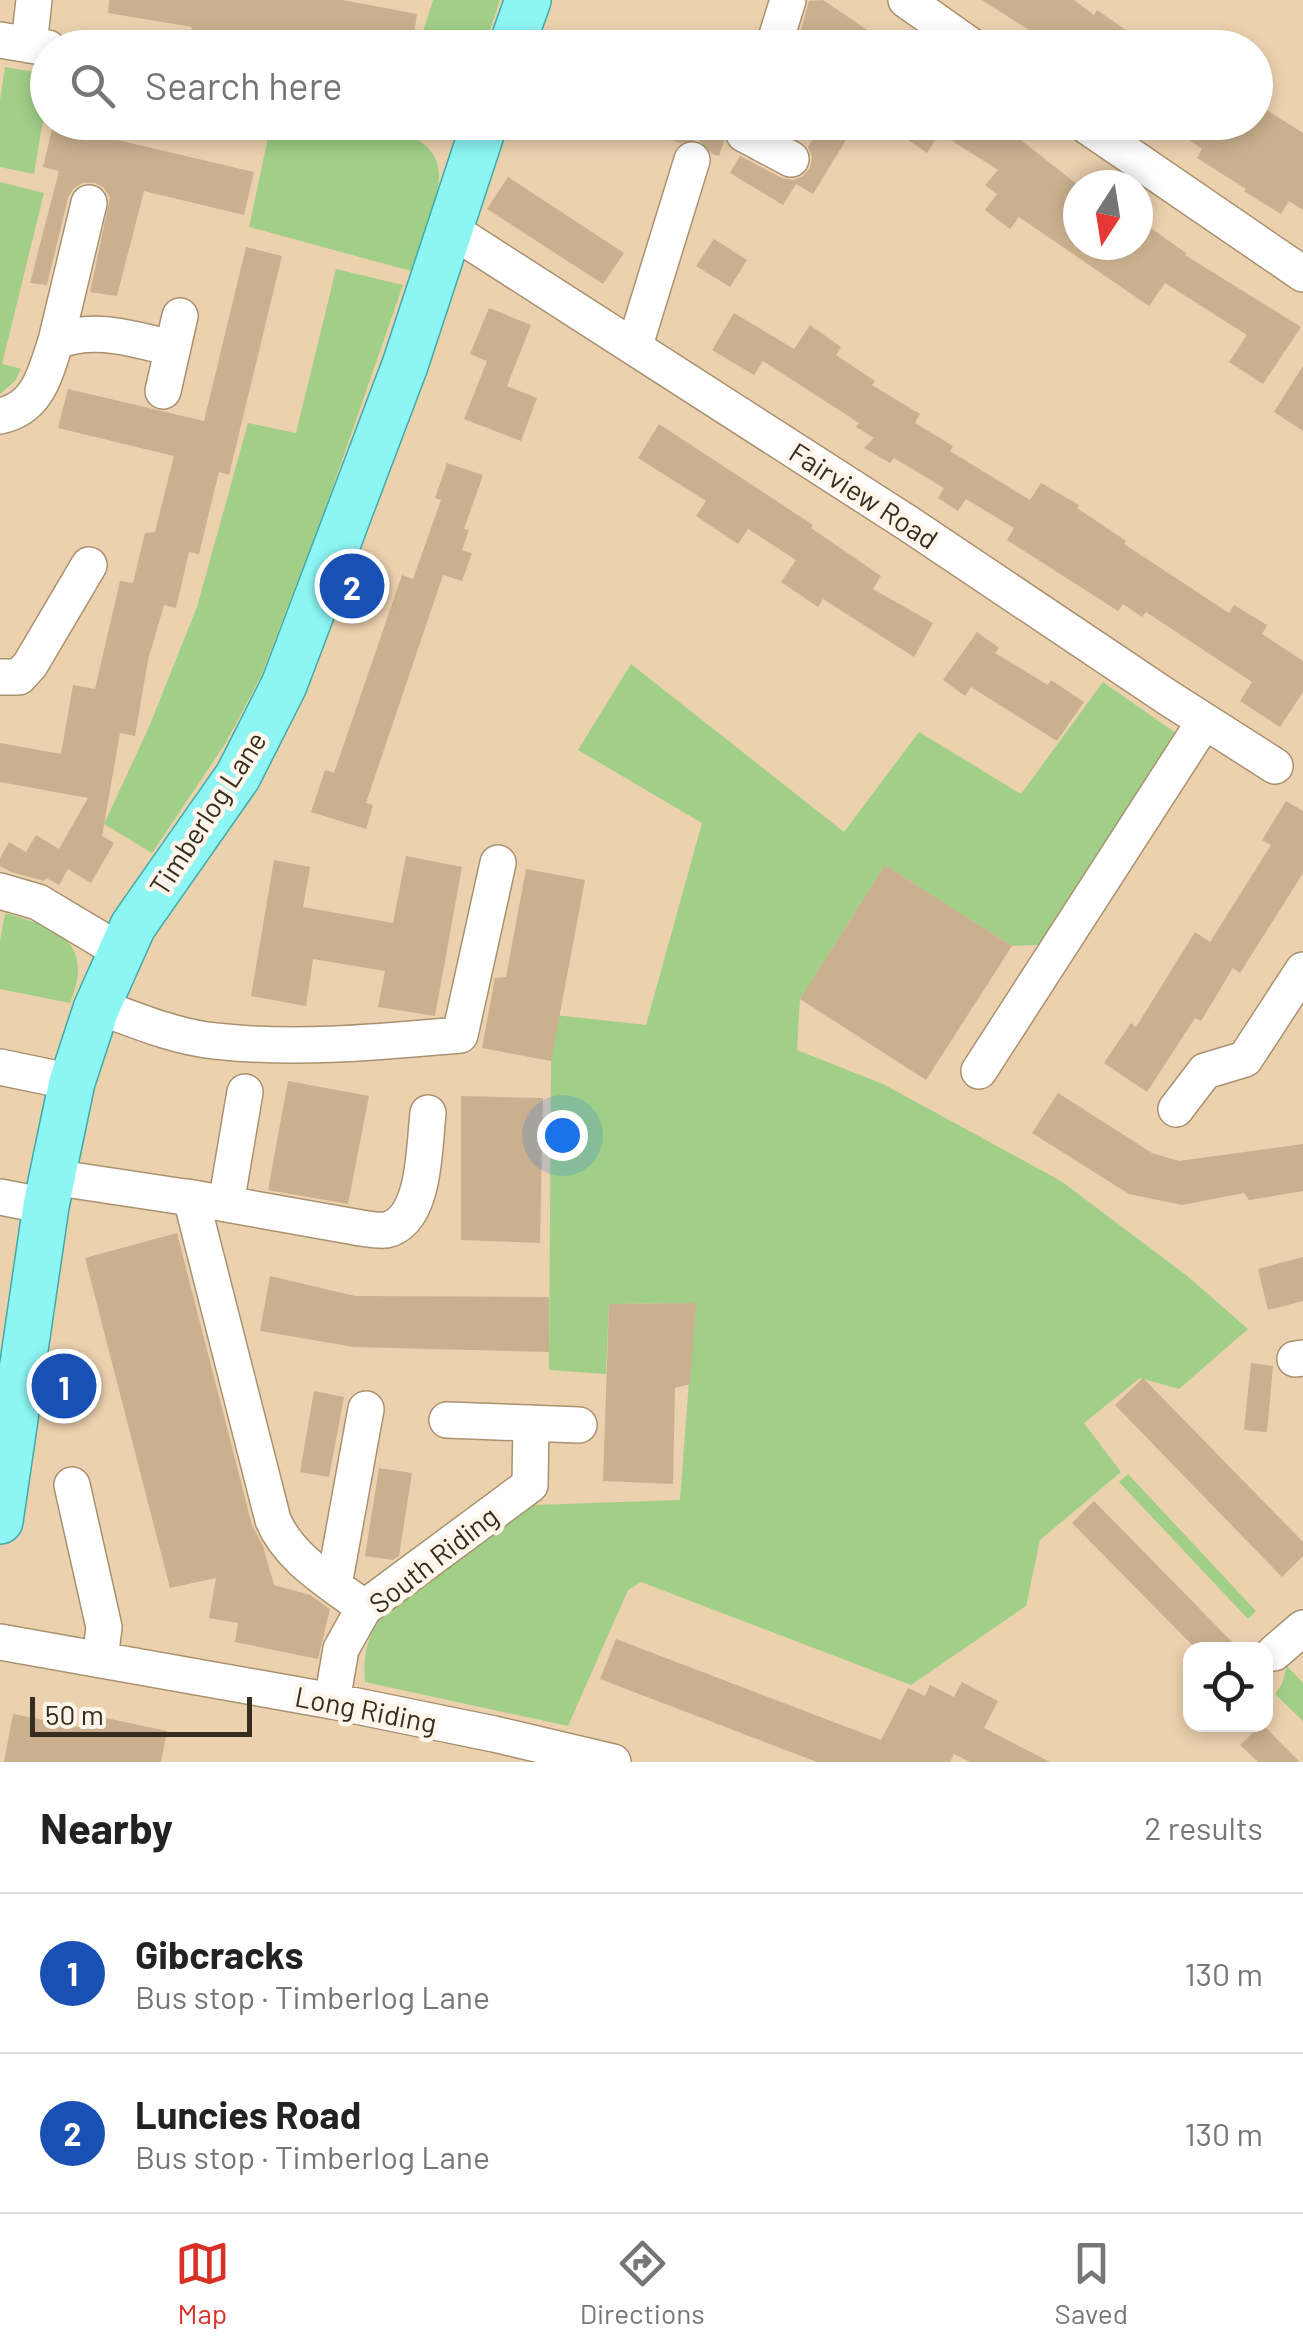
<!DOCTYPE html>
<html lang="en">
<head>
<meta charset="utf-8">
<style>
	:root { --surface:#fff; --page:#f2f2f2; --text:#222; --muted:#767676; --line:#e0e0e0; --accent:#d93025 }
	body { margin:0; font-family:Barlow,sans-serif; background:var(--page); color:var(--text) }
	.controls { position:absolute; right:30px; bottom:30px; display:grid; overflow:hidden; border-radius:20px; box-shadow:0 5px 15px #0003 }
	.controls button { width:90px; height:90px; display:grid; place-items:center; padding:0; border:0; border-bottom:2px solid var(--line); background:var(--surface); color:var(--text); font:50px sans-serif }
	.compass { position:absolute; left:1063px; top:170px; width:90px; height:90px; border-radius:50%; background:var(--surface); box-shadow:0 5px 15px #0003; rotate:192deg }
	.scale { position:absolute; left:30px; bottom:25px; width:222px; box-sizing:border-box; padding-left:10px; border:5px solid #372d1f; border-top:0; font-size:28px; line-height:35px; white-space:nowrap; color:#372d1f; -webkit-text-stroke:8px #fef5eb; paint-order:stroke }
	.you { position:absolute; left:562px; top:1135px; width:35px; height:35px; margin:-25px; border:8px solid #fff; border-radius:50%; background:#1a73e8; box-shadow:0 0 0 15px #1a73e833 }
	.badge { display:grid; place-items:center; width:65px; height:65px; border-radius:50%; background:var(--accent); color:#fff; font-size:32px; font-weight:700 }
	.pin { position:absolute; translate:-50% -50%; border:5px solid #fff; box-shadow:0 2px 10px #0006 }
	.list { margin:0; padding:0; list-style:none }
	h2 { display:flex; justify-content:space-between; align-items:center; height:130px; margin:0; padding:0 40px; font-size:42px }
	h2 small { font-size:32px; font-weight:400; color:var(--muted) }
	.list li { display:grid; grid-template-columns:65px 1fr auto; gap:30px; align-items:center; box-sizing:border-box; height:160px; padding:0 40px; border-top:2px solid var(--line) }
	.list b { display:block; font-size:38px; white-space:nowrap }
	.list p { margin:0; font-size:32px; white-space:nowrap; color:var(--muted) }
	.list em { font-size:32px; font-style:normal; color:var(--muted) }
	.icon { flex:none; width:55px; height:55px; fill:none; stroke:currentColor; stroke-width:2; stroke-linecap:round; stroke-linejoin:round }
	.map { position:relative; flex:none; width:1303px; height:1762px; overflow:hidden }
	.search { position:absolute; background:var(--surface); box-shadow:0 5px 15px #0003; left:30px; right:30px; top:30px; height:110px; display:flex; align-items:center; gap:25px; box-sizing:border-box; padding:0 35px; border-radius:55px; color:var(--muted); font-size:38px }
	.sheet { height:450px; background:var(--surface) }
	nav { display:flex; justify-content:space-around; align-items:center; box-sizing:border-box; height:140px; border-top:2px solid var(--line); background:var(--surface); font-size:28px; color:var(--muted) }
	nav a { display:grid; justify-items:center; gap:5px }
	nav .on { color:var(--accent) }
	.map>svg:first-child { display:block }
	.green { fill:#a1cf87 }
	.building { fill:#cab08e }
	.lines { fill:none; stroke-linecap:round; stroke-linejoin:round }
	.minor-casing { stroke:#aa916f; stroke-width:38 }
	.major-casing { stroke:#3eaba6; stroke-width:48 }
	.minor { stroke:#fff; stroke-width:35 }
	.major { stroke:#8ef5f5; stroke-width:45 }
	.labels { text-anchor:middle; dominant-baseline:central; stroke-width:9; stroke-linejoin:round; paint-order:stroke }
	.street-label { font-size:28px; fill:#372d1f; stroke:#fef5eb }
</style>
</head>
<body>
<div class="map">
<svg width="1303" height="1762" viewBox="0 0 1303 1762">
	<rect width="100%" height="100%" fill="#ecd1ae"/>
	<path class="green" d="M 433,0 L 500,0 L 484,47 L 418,47 Z
		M 5,67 L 47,74 L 47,96 L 34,174 L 0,167 L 0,100 Z
		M 242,123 C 286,122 437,108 439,173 C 440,200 420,243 411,271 L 249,227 L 270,128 Z
		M 0,182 L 44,193 L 2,364 L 21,369 L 15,381 L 0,394 Z
		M 336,269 L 403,285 L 323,515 L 261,676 L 225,744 L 152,853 L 104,824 L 149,727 L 197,607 L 248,423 L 296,433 Z
		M 631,664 L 844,832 L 919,732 L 1021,794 L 1103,682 L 1183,738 L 1061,944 L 1012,946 L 885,865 L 800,999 L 797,1050 L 883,1084 L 1061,1181 L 1186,1275 L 1248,1329 L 1179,1389 L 1140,1378 L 1084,1423 L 1121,1472 L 1040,1540 L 1026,1606 L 911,1685 L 641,1582 L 628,1590 L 568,1726 L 365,1682 C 363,1656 366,1641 380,1618 L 534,1505 L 680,1500 L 695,1303 L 609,1304 L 606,1374 L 549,1370 L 551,1061 L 555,1015 L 646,1025 L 702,823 L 578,750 Z
		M 5,913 C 58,928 95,942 70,1003 L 0,989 L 0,941 Z
		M 1128,1474 L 1256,1611 L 1248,1619 L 1119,1482 Z
		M 1287,1666 L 1303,1683 L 1303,1721 L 1275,1694 L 1282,1684 Z"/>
	<path class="building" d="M 109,0 L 342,0 L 417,14 L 413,41 L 394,38 L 392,47 L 363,42 L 362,48 L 325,48 L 283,40 L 281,46 L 220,35 L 219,40 L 190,35 L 192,27 L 108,13 Z
		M 823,0 L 894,48 L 816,48 L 799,36 L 809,1 Z
		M 982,0 L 1074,0 L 1094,15 L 1097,10 L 1152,48 L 1042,48 L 1025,35 L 1029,30 Z
		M 1256,103 L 1303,133 L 1303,210 L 1289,201 L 1281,214 L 1244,191 L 1246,189 L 1197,158 L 1202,149 L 1164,122 L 1256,122 Z
		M 633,122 L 725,122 L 724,141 L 719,156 L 712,154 L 699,140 L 680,143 L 632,127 Z
		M 786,122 L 857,122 L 813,194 L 796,184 L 783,205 L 730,173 L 740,156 L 782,178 L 793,180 L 803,176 L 810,168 L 812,157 L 808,147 L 813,139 Z
		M 882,122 L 998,122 L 1078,185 L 1078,245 L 1138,245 L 1138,219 L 1186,253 L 1185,255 L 1301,327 L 1263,384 L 1229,362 L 1247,335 L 1165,283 L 1149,306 L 1019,217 L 1010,229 L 985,210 L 997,194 L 985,185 L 998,170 L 940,133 L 927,153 Z
		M 53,125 L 254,172 L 244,215 L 144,191 L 117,296 L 90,292 L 110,198 L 104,188 L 95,183 L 82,183 L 73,189 L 68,198 L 47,285 L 30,283 L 59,171 L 43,167 Z
		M 508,177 L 624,253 L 603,284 L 487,209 Z
		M 714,239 L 747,260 L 730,287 L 696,266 Z
		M 246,247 L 282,256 L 229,475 L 219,472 L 199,554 L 189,552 L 176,608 L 164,605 L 148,660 L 135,736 L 120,733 L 102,836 L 114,843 L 91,883 L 68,869 L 59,885 L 46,878 L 44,881 L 11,872 L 0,866 L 0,858 L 9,842 L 26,852 L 36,835 L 59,849 L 88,798 L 0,782 L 0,743 L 61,754 L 73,685 L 95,689 L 120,581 L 133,583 L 145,533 L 155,532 L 174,456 L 58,428 L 68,389 L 204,421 Z
		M 489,308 L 531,325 L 507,386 L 537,398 L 521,441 L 464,419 L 487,361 L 470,354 Z
		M 734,313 L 794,349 L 810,325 L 841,347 L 836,355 L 875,381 L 872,385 L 920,414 L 915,423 L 953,446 L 950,451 L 1030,500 L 1041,483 L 1079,505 L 1077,508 L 1126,541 L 1124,544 L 1229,613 L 1234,605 L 1267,625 L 1262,634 L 1303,661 L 1303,692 L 1280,727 L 1240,701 L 1252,682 L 1146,612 L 1142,617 L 1123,604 L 1118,611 L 1007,540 L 1014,528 L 966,499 L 958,511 L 938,498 L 944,488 L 894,458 L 890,463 L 864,448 L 874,438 L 856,427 L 859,423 L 763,361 L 754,375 L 712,350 Z
		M 1303,366 L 1303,431 L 1274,412 Z
		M 659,424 L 813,525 L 811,528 L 881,576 L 873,589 L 933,623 L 914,657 L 823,599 L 818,607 L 781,582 L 796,560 L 748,529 L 738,544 L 696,516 L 706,501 L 638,458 Z
		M 447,463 L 483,475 L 464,529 L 469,530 L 462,550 L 472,553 L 462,581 L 443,575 L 366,803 L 373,805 L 366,829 L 311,812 L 325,770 L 334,773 L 402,575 L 413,579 L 441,500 L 435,498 Z
		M 977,632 L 999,648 L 995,653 L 1048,685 L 1051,680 L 1084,702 L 1057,741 L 971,687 L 965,696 L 943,680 Z
		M 1286,801 L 1303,811 L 1303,873 L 1240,973 L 1233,968 L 1201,1021 L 1195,1018 L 1147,1092 L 1104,1063 L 1131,1023 L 1136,1027 L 1195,932 L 1210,942 L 1271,845 L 1262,840 Z
		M 406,856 L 462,867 L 435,1016 L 378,1007 L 385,971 L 313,959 L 306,1006 L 251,996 L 274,860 L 310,867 L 303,907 L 393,923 Z
		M 885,865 L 1012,946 L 926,1080 L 800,999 Z
		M 526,869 L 585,880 L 551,1061 L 482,1048 L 495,978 L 506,977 Z
		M 288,1081 L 369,1096 L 348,1204 L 268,1190 Z
		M 1058,1093 L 1152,1153 L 1179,1161 L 1303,1144 L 1303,1191 L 1249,1200 L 1244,1193 L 1182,1205 L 1129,1194 L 1032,1133 Z
		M 461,1096 L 543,1098 L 540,1243 L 461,1240 Z
		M 177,1233 L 252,1525 L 263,1546 L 274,1585 L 310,1595 L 330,1609 L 318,1659 L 235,1642 L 238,1623 L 209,1618 L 216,1578 L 170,1588 L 85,1258 Z
		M 1303,1257 L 1303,1301 L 1268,1310 L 1258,1269 Z
		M 270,1276 L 355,1296 L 549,1297 L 549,1352 L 354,1347 L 260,1331 Z
		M 696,1303 L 690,1384 L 675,1388 L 673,1484 L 603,1481 L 609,1304 Z
		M 1251,1363 L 1273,1366 L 1267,1432 L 1244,1430 Z
		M 1143,1378 L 1303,1542 L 1303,1556 L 1282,1577 L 1115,1405 Z
		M 314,1391 L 344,1397 L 329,1477 L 300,1472 Z
		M 379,1468 L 412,1473 L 399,1556 L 393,1560 L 365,1556 Z
		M 1094,1501 L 1240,1650 L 1197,1650 L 1072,1523 Z
		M 616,1639 L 881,1740 L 908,1688 L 925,1696 L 930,1685 L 954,1697 L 962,1682 L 998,1701 L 984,1728 L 1050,1762 L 970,1762 L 954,1754 L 950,1762 L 817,1762 L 600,1679 Z
		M 13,1714 L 89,1729 L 92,1715 L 167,1731 L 161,1762 L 4,1762 Z
		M 1262,1724 L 1300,1762 L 1258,1762 L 1240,1745 Z"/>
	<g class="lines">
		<g class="minor-casing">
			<path id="minor" d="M 906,0 L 974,48
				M 0,40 L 48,48
				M 29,45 L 34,0
				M 773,48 L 788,0
				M 748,122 L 744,134 L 791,159
				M 1081,122 L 1303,274
				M 450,229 L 909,524 L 1167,697 L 1275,766
				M 56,341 L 89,203
				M 635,345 L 692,160
				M 163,391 L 180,316
				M 0,416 C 39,408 45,373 56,341 C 96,326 132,339 172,348
				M 0,677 L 19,677 L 30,665 L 89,565
				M 0,891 L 38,902 L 120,951
				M 97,1006 C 135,1020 175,1037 215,1041 C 296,1050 379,1042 460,1035 L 498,863
				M 0,1067 L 72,1082
				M 979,1071 L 1204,722
				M 1176,1109 L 1205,1071 L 1245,1059 L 1303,970
				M 52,1177 L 191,1198 L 273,1520 C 290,1560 331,1582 364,1608
				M 0,1197 L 46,1206
				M 187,1197 L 361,1228 C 368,1229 379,1231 386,1230 C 426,1221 424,1146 428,1113
				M 226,1204 L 245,1092
				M 1295,1359 L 1303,1358
				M 447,1420 L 579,1425
				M 72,1485 L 104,1627 L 100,1660
				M 334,1585 L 366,1409
				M 0,1642 L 332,1701 L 494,1734 L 613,1762
				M 1274,1653 L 1303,1628
				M 332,1701 L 341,1649 L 364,1608 L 530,1485 L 531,1423"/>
		</g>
		<g class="major-casing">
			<path id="major" d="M 511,48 L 528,0
				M 0,1521 L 46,1206 L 72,1082 L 96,1009 L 133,926 L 238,776 L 284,685 L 405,365 L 485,122"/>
		</g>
		<use href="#minor" class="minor"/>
		<use href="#major" class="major"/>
	</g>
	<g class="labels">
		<g class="street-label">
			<text transform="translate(864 495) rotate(33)">Fairview Road</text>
			<text transform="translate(207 813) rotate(-57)">Timberlog Lane</text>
			<text transform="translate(433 1559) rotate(-38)">South Riding</text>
			<text transform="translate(366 1709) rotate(11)">Long Riding</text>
		</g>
	</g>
</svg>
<div class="controls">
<button><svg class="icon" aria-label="locate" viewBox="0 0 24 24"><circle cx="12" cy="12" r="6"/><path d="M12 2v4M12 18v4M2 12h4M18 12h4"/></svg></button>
</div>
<svg class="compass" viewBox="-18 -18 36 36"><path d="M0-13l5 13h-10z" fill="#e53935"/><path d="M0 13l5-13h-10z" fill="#767676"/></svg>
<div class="scale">50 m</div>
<div class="you"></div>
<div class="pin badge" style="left:64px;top:1386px;background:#1a4fb4">1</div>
<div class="pin badge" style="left:352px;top:586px;background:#1a4fb4">2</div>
<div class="search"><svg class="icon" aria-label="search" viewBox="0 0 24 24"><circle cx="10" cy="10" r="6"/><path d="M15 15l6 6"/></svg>Search here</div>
</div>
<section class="sheet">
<h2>Nearby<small>2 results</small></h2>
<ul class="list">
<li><span class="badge" style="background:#1a4fb4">1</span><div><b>Gibcracks</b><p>Bus stop · Timberlog Lane</p></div><em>130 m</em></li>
<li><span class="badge" style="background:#1a4fb4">2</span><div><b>Luncies Road</b><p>Bus stop · Timberlog Lane</p></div><em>130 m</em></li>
</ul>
</section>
<nav>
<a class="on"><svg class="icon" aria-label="map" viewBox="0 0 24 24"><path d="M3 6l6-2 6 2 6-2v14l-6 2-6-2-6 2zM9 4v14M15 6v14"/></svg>Map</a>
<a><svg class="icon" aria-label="directions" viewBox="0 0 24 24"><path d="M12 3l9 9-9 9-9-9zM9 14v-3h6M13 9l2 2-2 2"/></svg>Directions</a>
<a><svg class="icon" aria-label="saved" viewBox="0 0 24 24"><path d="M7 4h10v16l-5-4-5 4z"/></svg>Saved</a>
</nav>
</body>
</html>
